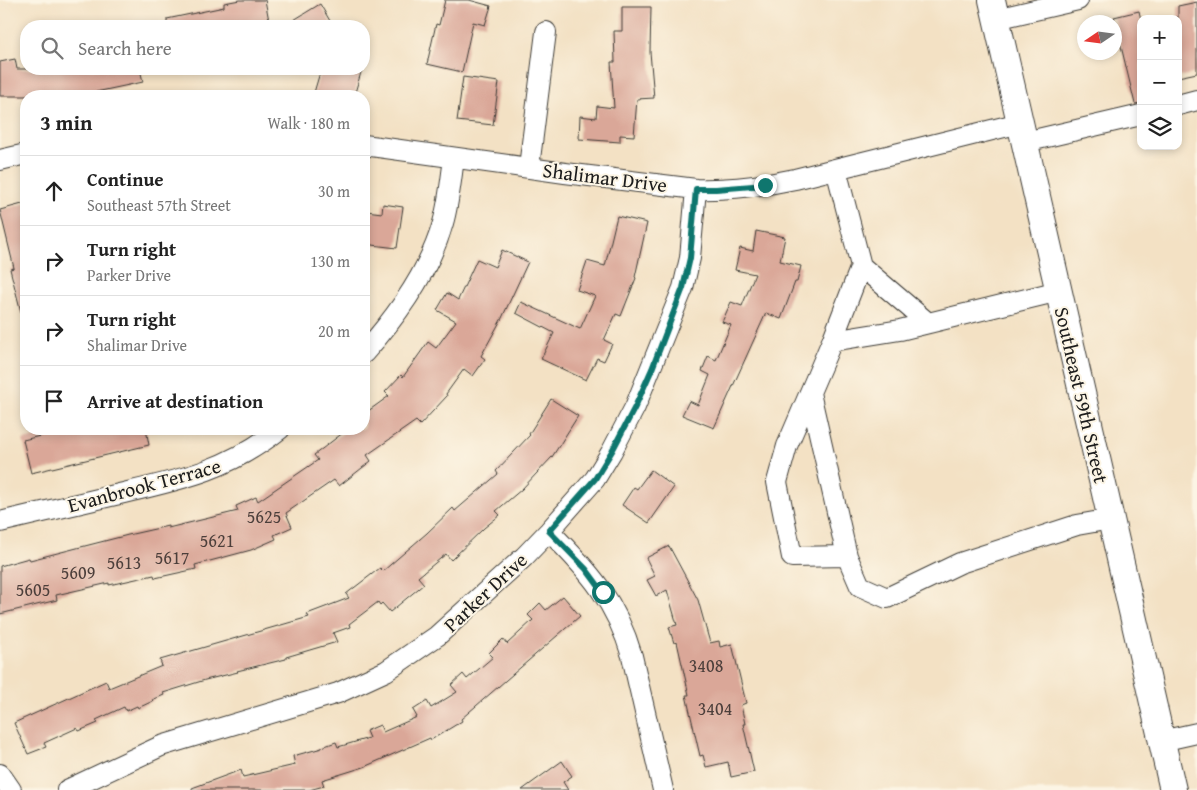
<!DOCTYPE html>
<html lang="en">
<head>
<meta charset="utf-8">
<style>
	:root { --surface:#fff; --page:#f6f6f6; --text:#222; --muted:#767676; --line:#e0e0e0 }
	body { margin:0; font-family:"Gentium Book Plus",serif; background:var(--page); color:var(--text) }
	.controls { position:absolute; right:15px; top:15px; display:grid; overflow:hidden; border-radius:10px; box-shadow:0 2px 8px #0003 }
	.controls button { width:45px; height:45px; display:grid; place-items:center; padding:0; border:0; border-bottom:1px solid var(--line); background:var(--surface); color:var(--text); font:25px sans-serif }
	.compass { position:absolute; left:1077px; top:15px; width:45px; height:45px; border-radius:50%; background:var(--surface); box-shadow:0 2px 8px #0003; rotate:257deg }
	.stop { position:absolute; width:15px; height:15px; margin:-11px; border:4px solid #0f766e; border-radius:50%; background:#fff }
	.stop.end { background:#0f766e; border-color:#fff; box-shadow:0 1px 5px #0008 }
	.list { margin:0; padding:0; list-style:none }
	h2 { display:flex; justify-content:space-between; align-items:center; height:65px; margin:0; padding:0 20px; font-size:21px }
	h2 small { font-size:16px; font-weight:400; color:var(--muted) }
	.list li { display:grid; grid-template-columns:32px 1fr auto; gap:15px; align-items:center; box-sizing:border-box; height:70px; padding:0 20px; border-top:1px solid var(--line) }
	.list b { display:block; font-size:19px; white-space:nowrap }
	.list p { margin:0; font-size:16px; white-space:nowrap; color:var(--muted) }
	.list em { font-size:16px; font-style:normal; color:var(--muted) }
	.icon { flex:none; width:28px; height:28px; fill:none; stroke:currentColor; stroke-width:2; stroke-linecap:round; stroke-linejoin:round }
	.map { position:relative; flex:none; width:1197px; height:790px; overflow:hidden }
	.search { position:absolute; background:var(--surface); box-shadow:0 2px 8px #0003; left:20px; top:20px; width:350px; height:55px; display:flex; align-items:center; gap:12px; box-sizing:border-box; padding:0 18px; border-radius:20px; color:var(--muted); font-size:19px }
	.panel { position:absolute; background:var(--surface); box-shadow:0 2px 8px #0003; left:20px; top:90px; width:350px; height:345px; border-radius:20px }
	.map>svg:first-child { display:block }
	.building { fill:#daa798 }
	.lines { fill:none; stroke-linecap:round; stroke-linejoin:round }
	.minor-casing { stroke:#3c3a35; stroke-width:22 }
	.major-casing { stroke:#3c3a35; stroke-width:28 }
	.minor { stroke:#fff; stroke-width:20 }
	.major { stroke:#fff; stroke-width:26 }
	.route { stroke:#0f766e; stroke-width:6 }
	.labels { text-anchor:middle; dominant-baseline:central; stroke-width:4; stroke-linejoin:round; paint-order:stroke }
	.number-label { font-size:18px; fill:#4c3f3b }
	.street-label { font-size:20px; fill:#1c1c1c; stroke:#fcf5e5 }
</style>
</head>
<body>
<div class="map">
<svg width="1197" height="790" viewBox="0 0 1197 790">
	<rect width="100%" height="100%" fill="#fcf5e5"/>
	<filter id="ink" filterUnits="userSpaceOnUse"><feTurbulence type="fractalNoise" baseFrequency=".02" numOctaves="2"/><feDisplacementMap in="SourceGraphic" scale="10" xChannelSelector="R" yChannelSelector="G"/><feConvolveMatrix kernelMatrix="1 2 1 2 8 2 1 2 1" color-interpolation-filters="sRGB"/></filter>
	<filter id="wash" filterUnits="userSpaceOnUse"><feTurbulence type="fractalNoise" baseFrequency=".0096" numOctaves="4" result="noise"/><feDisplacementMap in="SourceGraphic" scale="20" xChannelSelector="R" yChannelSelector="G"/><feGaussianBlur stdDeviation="1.12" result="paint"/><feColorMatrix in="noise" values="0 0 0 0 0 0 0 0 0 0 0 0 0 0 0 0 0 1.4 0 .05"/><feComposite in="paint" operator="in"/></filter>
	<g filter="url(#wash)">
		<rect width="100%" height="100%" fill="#f3e1c4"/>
		<g id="blocks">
			<path class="building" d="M 240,0 L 265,0 L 270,26 L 167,26 L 167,19 L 224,7 L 224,3 Z
				M 445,0 L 469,0 L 491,6 L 485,25 L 473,22 L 462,72 L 427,64 L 436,24 L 439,25 Z
				M 1197,2 L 1197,73 L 1178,77 L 1178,6 Z
				M 320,4 L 333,26 L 284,26 Z
				M 622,7 L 651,7 L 650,52 L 654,98 L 637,99 L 634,136 L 620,135 L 620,142 L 579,139 L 580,116 L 596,118 L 597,106 L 614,108 L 611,62 L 615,62 L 614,31 L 622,31 Z
				M 1139,11 L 1141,20 L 1141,103 L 1135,104 L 1114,17 Z
				M 15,59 L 17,69 L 140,69 L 143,82 L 77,96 L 0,96 L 0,62 Z
				M 321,69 L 362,69 L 354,96 L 313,96 Z
				M 463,77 L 499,82 L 493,125 L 457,121 Z
				M 26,203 L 26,312 L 21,312 L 10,269 L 14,268 L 0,210 Z
				M 383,204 L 403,207 L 397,248 L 364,244 L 366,211 L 382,213 Z
				M 617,216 L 647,223 L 635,277 L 636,278 L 621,316 L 616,314 L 604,340 L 612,344 L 604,361 L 597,358 L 586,380 L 541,359 L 554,333 L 516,313 L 521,302 L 580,329 L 595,296 L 577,290 L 587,261 L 605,266 Z
				M 756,231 L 785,237 L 780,261 L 801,266 L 797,282 L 795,282 L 781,319 L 766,313 L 714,428 L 682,415 L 689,401 L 698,405 L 710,375 L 702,371 L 708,356 L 716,360 L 731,325 L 722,322 L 731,302 L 742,306 L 755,274 L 735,270 L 740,248 L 753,251 Z
				M 502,250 L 528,262 L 502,318 L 481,356 L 485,359 L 473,376 L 464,369 L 446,394 L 447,396 L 420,425 L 416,421 L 367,455 L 371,461 L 339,486 L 334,480 L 286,513 L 292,527 L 274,535 L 276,539 L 251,550 L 195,565 L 196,569 L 155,578 L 154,575 L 109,585 L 109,583 L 56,595 L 57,600 L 0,614 L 0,566 L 29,558 L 30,560 L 128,535 L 168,526 L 168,528 L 238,511 L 236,506 L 256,497 L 258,501 L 318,460 L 314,455 L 348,429 L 364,429 L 364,414 L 389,396 L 385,392 L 401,375 L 403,377 L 428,342 L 436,348 L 456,321 L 437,310 L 447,293 L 458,300 L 477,259 L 495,267 Z
				M 551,399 L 578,416 L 552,457 L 522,489 L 496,511 L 500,515 L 484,528 L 451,560 L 446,554 L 418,577 L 424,584 L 390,612 L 382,603 L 380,605 L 378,602 L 349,624 L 350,627 L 333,633 L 337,642 L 286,657 L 286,659 L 237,671 L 238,672 L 205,680 L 163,693 L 164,695 L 152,700 L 153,701 L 138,708 L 137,706 L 126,711 L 124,707 L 96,720 L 98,723 L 79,731 L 77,728 L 44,743 L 46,747 L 28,754 L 14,723 L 106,681 L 109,688 L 162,666 L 160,660 L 309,617 L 307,614 L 349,598 L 346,594 L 380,568 L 383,571 L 427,533 L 453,508 L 455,511 L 498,474 L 496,471 L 530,435 L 529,434 Z
				M 70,429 L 146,429 L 149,445 L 31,473 L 23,440 Z
				M 651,470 L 674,487 L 649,523 L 622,505 L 634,487 L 637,489 Z
				M 669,546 L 698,600 L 710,643 L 719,641 L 720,647 L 732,644 L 746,703 L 741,705 L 745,724 L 743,724 L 754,772 L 731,777 L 728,762 L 706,767 L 703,755 L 700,756 L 686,695 L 689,695 L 677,642 L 674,643 L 669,627 L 677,625 L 667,590 L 656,596 L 647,580 L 655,576 L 646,558 Z
				M 563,596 L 580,616 L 461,719 L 462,721 L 431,740 L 430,738 L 364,767 L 322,780 L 324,786 L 309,790 L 192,790 L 192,788 L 241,770 L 243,777 L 295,765 L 293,756 L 322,748 L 322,747 L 336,742 L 338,747 L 369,738 L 366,731 L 380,725 L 383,732 L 417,717 L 413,710 L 427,701 L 431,708 L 457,692 L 451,685 L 463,674 L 467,679 L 493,657 L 489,653 L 503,639 L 507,644 L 533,620 L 528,615 L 540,603 L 546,610 Z
				M 562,761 L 572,776 L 563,782 L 568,790 L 522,790 Z"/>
		</g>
	</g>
	<g filter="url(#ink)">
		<use href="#blocks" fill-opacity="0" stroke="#3c3a35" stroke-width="1"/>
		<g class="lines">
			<g class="minor-casing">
				<path id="minor" d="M 996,19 L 1078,0
					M 1178,105 L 1197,100
					M 1025,142 L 1141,115
					M 364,145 L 565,173 L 696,189 C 730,190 762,186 795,179 L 1020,123
					M 0,160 L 26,154
					M 529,167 L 546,32
					M 861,266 L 928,323
					M 832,341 L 900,330 L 1059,291
					M 364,353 C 398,315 429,272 443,223 C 449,202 451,180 454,158
					M 810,393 L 847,556 L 792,557 L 777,482 L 787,446 L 832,341 L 861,266 L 836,169
					M 0,522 C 38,513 77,504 115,495 C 179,480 227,471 280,429
					M 549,531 C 589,571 616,601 632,656 L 663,790
					M 847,556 L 860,586 L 887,598 L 960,563 L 1077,525 L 1111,519
					M 1161,741 L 1197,733
					M 0,774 L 11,790
					M 67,790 L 161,746 L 338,693 L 386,671 L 437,636 L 524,557 L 549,531 L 595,479 L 612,451 L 635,407 L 683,288 L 690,258 L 696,189"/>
			</g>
			<g class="major-casing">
				<path id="major" d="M 992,0 L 1173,790"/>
			</g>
			<use href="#minor" class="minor"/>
			<use href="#major" class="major"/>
		</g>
	</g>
	<g class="lines" filter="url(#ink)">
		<path class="route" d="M 603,592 L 586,569 L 549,531 L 595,479 L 612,451 L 635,407 L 652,369 L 683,288 L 690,258 L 696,189 L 716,189 L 765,185"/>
	</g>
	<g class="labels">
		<g class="number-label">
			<text x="264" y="516">5625</text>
			<text x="217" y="540">5621</text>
			<text x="172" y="557">5617</text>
			<text x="124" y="562">5613</text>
			<text x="78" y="572">5609</text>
			<text x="33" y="589">5605</text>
			<text x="706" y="665">3408</text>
			<text x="715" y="708">3404</text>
		</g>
		<g class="street-label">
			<text transform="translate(605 177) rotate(7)">Shalimar Drive</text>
			<text transform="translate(1082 395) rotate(77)">Southeast 59th Street</text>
			<text transform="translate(144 485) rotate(-15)">Evanbrook Terrace</text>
			<text transform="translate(485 592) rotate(-43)">Parker Drive</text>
		</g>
	</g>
</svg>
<div class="controls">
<button>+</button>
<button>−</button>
<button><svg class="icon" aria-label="layers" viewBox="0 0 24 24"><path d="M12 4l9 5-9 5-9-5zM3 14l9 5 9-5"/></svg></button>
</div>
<svg class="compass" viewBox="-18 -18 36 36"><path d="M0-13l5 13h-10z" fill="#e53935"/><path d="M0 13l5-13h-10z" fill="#767676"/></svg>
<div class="stop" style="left:603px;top:592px"></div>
<div class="stop end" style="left:765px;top:185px"></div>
<div class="search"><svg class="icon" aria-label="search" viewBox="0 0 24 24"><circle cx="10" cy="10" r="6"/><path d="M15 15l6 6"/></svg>Search here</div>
<section class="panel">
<h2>3 min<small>Walk · 180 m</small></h2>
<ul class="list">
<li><svg class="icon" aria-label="ahead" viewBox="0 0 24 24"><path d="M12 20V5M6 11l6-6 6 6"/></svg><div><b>Continue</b><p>Southeast 57th Street</p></div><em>30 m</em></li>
<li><svg class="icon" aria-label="right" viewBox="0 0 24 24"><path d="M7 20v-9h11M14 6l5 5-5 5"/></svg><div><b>Turn right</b><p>Parker Drive</p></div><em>130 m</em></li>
<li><svg class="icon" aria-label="right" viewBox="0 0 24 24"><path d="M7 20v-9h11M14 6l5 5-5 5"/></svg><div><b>Turn right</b><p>Shalimar Drive</p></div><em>20 m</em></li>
<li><svg class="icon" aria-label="arrive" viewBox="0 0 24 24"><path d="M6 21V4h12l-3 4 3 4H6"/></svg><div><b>Arrive at destination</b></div></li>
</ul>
</section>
</div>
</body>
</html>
